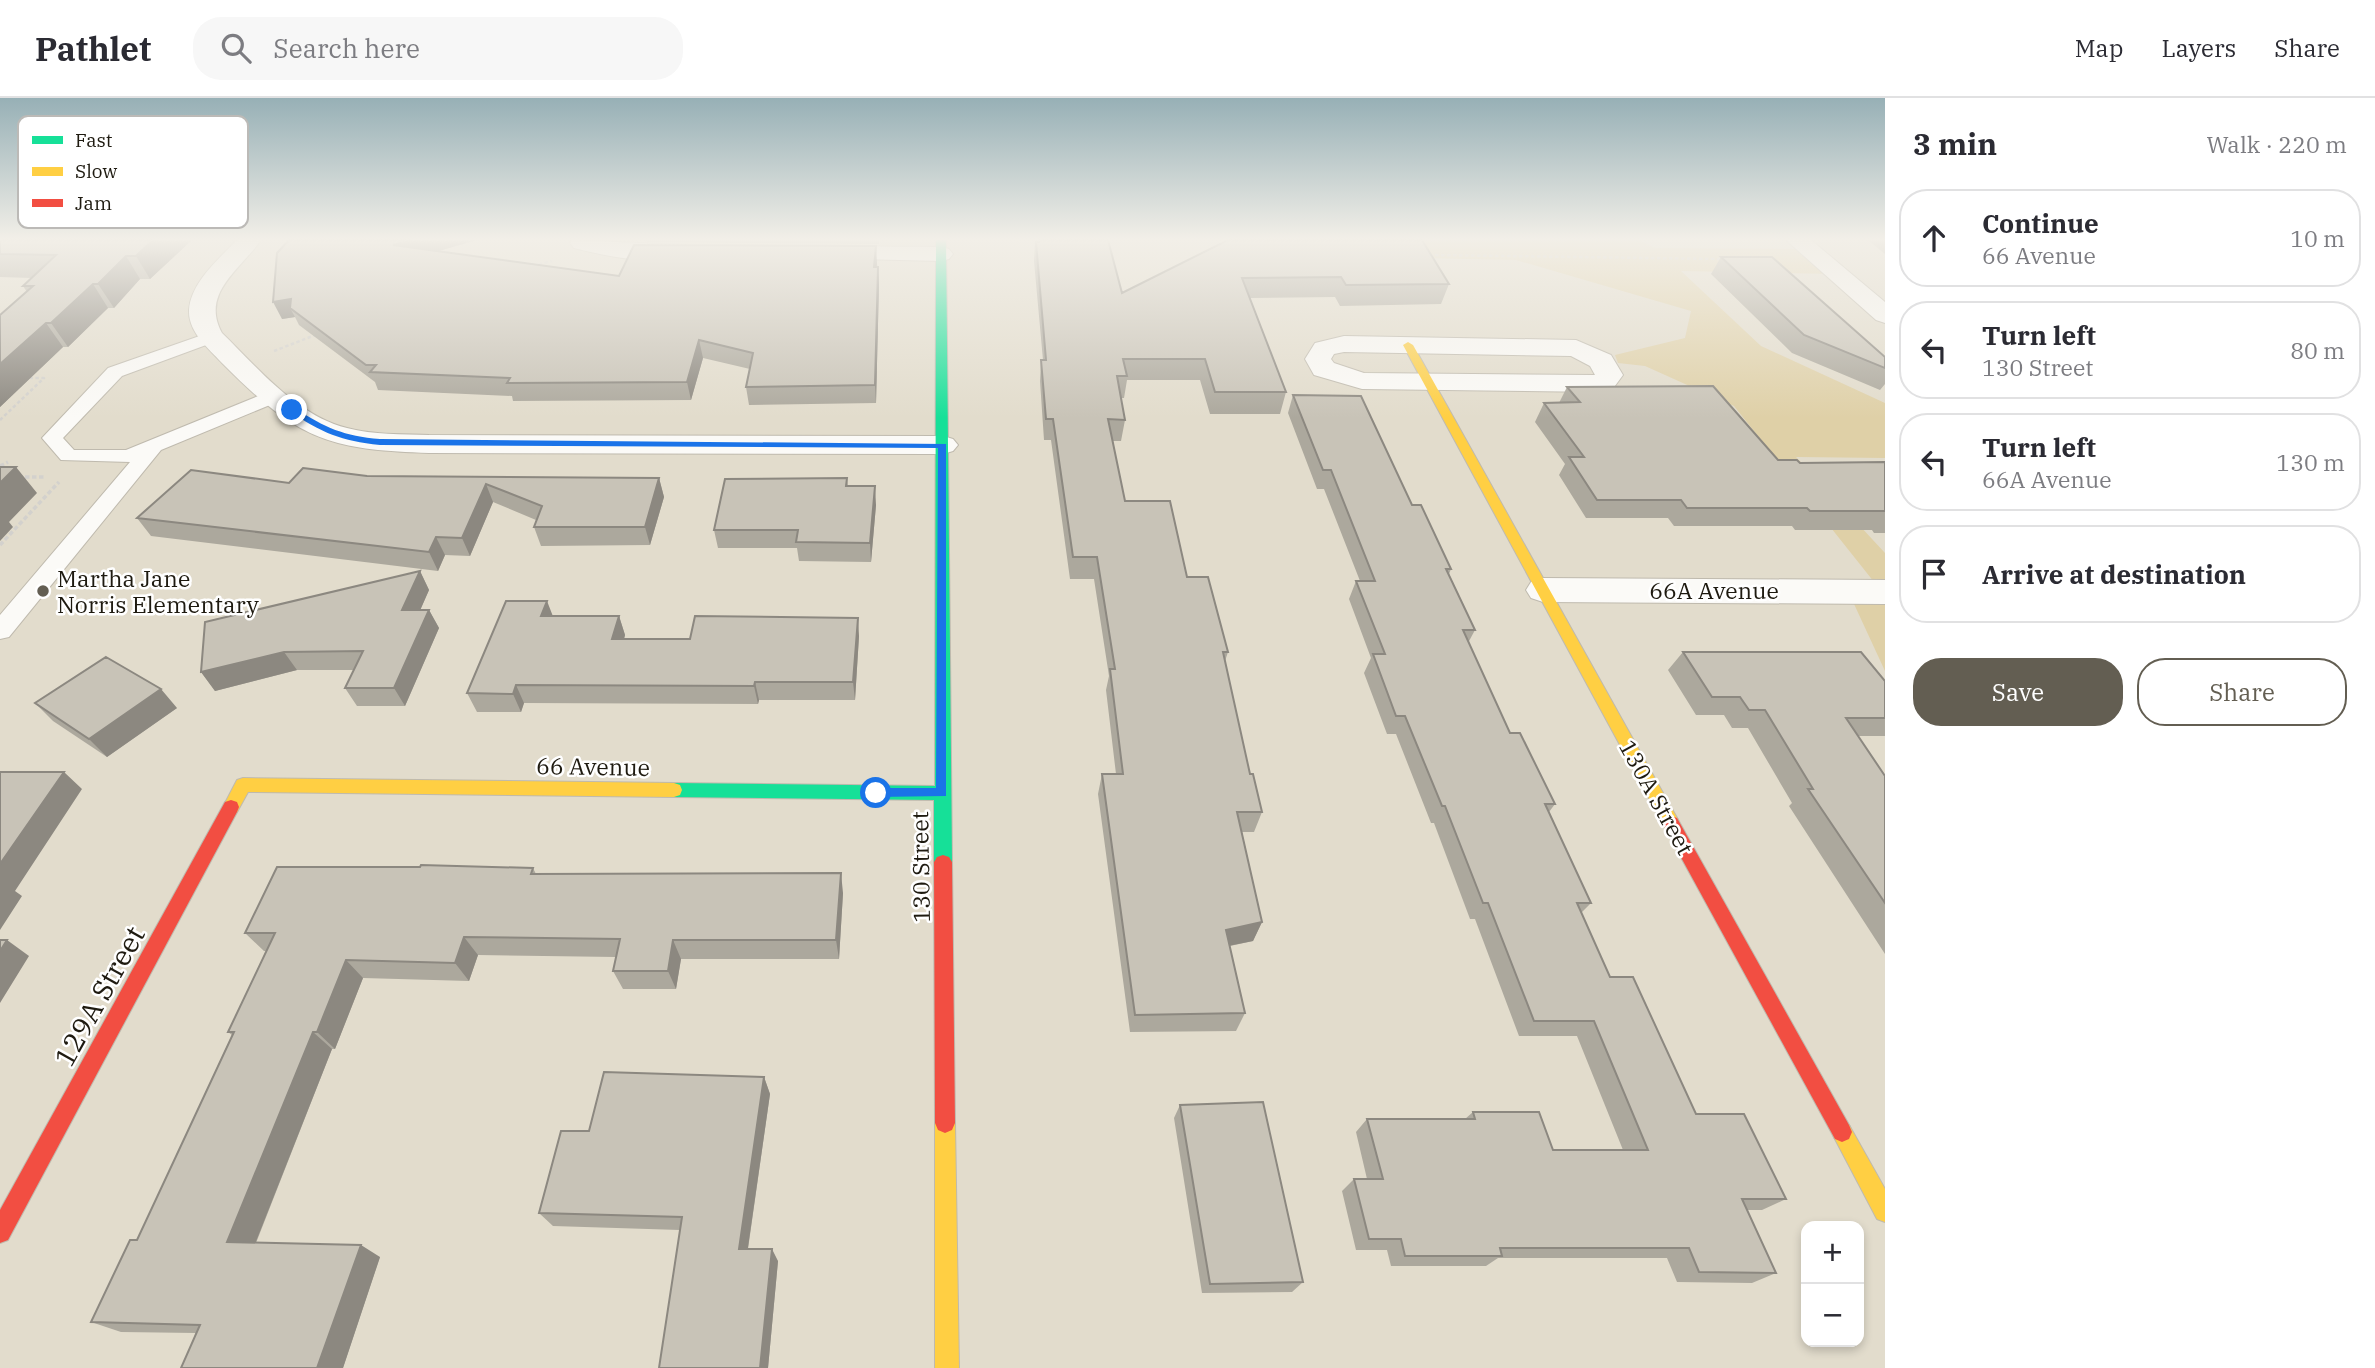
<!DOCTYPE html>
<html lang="en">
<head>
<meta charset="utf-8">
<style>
	:root { --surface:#fff; --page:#f7f7f7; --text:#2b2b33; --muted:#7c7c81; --line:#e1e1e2; --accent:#635e52 }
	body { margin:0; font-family:"IBM Plex Serif",serif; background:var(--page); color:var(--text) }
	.controls { position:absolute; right:21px; bottom:21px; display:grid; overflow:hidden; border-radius:14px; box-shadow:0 4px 10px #0003 }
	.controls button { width:63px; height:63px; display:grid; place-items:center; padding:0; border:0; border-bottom:2px solid var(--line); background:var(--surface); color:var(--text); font:35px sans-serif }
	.stop { position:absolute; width:21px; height:21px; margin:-16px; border:5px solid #1a73e8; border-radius:50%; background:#fff }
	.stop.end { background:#1a73e8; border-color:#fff; box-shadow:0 2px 7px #0008 }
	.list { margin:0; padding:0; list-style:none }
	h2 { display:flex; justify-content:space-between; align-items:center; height:91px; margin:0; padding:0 28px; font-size:30px }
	h2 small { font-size:23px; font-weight:400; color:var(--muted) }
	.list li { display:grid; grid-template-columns:46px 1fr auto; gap:21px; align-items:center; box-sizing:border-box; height:98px; margin:0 14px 14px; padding:0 14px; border:2px solid var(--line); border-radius:28px }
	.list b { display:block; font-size:26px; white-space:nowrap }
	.list p { margin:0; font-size:23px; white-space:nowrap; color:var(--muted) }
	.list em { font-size:23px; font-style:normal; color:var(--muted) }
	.actions { display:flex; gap:14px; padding:21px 28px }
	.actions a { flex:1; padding:16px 0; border:2px solid var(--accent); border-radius:28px; text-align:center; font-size:24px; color:var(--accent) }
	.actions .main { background:var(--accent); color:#fff }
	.icon { flex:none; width:38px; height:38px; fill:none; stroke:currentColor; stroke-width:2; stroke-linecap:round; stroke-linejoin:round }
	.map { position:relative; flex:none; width:1885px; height:1270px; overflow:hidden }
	header { display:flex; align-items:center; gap:42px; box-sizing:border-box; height:98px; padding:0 35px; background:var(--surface); border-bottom:2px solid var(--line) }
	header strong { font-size:33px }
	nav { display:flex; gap:38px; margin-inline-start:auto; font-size:24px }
	.search { width:490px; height:63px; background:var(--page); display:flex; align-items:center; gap:18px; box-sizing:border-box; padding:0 24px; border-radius:28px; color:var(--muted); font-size:26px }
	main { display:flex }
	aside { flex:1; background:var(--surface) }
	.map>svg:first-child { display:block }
	.green { fill:#dfd0a7 }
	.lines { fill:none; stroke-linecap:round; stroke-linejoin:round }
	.lane-casing { stroke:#bfbaae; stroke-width:2 }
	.street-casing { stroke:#bfbaae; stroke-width:2 }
	.fast-casing { stroke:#bfbaae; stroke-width:2 }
	.slow-casing { stroke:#bfbaae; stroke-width:2 }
	.jam-casing { stroke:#bfbaae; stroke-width:2 }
	.path-far1 { stroke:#d3d1cd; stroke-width:2.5; stroke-dasharray:3.5 2.5; stroke-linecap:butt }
	.path { stroke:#d3d1cd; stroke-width:3.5; stroke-dasharray:4.5 2.5; stroke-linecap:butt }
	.lane { fill:#fbfaf7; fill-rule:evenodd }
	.street { fill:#fbfaf7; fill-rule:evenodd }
	.fast { fill:#16e098; fill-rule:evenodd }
	.slow { fill:#ffcf43; fill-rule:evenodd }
	.jam { fill:#f24e42; fill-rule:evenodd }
	.wall { fill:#aca89d }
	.shaded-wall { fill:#8c8880 }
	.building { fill:#c8c3b7; stroke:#8c8880; stroke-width:2 }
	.route { fill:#1a73e8 }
	.poi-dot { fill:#635e52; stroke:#fff; stroke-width:2.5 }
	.labels { text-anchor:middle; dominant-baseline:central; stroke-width:5; stroke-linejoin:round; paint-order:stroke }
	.poi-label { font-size:23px; fill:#1e1a10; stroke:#fff; text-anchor:start }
	.street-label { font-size:23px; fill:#1e1a10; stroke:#fff }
	.near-street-label { font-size:28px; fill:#1e1a10; stroke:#fff }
	.key { fill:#fff; stroke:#bcbab7; stroke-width:2 }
	.key-label { font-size:19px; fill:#1e1a10 }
</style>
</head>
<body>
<header>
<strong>Pathlet</strong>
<div class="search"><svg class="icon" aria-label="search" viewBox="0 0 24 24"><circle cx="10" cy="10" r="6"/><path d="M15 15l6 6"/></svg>Search here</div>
<nav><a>Map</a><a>Layers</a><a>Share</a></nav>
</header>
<main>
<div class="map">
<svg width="1885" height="1270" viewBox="0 0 1885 1270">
	<rect width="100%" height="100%" fill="#e2dccc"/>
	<path class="green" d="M 1412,142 L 1639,142 L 1655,150 L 1807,151 L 1836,176 L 1681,173 L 1761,248 L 1885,305 L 1885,360 L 1796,359 L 1885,455 L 1885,573 L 1848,493 L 1882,494 L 1734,308 L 1645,268 L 1618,265 L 1615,257 L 1685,240 L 1691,213 L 1516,162 L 1420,160 Z"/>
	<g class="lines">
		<g class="lane-casing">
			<path id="lane" d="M 211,234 L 220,239 L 217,243 L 122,278 L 63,340 L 74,352 L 126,352 L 268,294 L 282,294 L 285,298 L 282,302 L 161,352 L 9,539 L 0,541 L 0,517 L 130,364 L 61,362 L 42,340 L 108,270 Z"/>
		</g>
		<g class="street-casing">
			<path id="street" d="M 237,142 L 261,142 C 241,171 200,195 222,235 C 257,269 297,318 347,330 C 374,337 402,336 429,337 L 943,338 L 953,341 L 958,347 L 953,353 L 943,356 L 429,355 C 324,352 296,339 222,265 C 208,250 188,234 189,212 C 191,184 219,161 237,142 Z
				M 572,142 L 683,147 L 691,149 L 695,154 L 691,159 C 655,168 610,159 574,150 L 570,145 Z
				M 1786,142 L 1811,142 L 1885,204 L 1885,225 L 1876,222 Z
				M 824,148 L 941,149 L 949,151 L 953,156 L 949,161 L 941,163 L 816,160 L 812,155 L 816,150 Z
				M 1344,238 L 1576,242 L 1611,257 L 1623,277 L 1612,292 L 1602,294 L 1362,291 L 1314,277 L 1305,261 L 1315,245 ZM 1344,254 L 1571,258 L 1590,268 L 1595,277 L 1364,275 L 1334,265 L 1331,261 L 1334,256 Z
				M 1543,480 L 1885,482 L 1885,506 L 1543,504 L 1531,500 L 1526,492 L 1531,484 Z"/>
		</g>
		<g class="fast-casing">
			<path id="fast" d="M 936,142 L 946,142 L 952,764 L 949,769 L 943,771 L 937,769 L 934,764 L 934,702 L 674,699 L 668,697 L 666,692 L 668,687 L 674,685 L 935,688 Z"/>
		</g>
		<g class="slow-casing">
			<path id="slow" d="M 1408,244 L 1413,247 L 1677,720 L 1679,725 L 1677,730 L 1671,732 L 1665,730 L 1403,247 Z
				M 243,680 L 674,685 L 680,687 L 682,692 L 680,697 L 674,699 L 248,694 L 237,714 L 231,716 L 225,714 L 223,709 L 237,682 Z
				M 945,1015 L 952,1018 L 955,1025 L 959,1270 L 935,1270 L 935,1025 L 938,1018 Z
				M 1842,1024 L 1849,1027 L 1885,1091 L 1885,1124 L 1877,1121 L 1835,1041 L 1832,1034 L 1835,1027 Z"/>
		</g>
		<g class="jam-casing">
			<path id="jam" d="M 231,702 L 237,704 L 239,709 L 237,714 L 8,1142 L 0,1145 L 0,1112 L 225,704 Z
				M 1671,718 L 1677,720 L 1849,1027 L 1852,1034 L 1849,1041 L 1842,1044 L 1835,1041 L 1665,730 L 1663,725 L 1665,720 Z
				M 943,757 L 949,759 L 952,764 L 955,1025 L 952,1032 L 945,1035 L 938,1032 L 935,1025 L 934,764 L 937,759 Z"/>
		</g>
		<path class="path-far1" d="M 1429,157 L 1724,161
			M 533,168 L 552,163
			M 274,253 L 318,236
			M 0,322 L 44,280 L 26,280"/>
		<path class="path" d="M 0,368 L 8,364
			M 18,379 L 45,379
			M 0,447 L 59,384"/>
		<use href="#lane" class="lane"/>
		<use href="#street" class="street"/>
		<use href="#fast" class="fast"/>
		<use href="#slow" class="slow"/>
		<use href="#jam" class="jam"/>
	</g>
	<path class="wall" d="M 0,142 L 192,142 L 150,181 L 140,181 L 114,210 L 108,210 L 68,249 L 63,249 L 0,309 L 0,217 L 27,194 L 23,188 L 32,180 L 0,179 Z
		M 289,142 L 477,142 L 438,153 L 619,178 L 877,165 L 879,186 L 876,305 L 749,307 L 746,289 L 750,271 L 703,260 L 691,302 L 513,303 L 512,298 L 378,292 L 375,284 L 299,227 L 295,219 L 282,221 Z
		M 646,142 L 879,142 L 879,146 L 647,144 Z
		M 1035,142 L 1108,142 L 1122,195 L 1227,143 L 1225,142 L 1422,142 L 1449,186 L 1441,206 L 1340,208 L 1335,199 L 1250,200 L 1286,294 L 1280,316 L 1210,316 L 1200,282 L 1127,282 L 1124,300 L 1120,300 L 1125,322 L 1121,343 L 1112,343 L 1125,403 L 1187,479 L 1228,554 L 1225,563 L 1250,676 L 1262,714 L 1254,734 L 1242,734 L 1262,824 L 1253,843 L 1230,848 L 1245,915 L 1236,933 L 1130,934 L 1098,696 L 1102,676 L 1116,676 L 1106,592 L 1109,578 L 1094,481 L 1070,481 L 1051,342 L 1044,342 L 1040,283 L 1041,262 L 1043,262 L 1034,163 Z
		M 1868,142 L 1885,142 L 1885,156 Z
		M 1721,159 L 1885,259 L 1885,286 L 1880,292 L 1792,255 L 1711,176 Z
		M 1567,289 L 1778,362 L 1800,365 L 1885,364 L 1885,435 L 1874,435 L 1872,432 L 1795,432 L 1792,428 L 1674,428 L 1668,420 L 1586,420 L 1559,377 L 1565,366 L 1535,324 L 1544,305 L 1559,305 Z
		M 1293,297 L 1412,407 L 1451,471 L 1449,476 L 1475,532 L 1468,545 L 1510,635 L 1555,706 L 1549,714 L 1591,805 L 1581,815 L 1610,879 L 1696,1016 L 1786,1101 L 1762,1112 L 1747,1112 L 1776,1175 L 1752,1185 L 1677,1184 L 1667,1160 L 1498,1160 L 1486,1168 L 1391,1168 L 1387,1152 L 1356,1152 L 1342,1093 L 1354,1081 L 1367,1081 L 1356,1034 L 1367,1021 L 1465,1021 L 1473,1014 L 1553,1052 L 1623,1052 L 1577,938 L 1519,938 L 1475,821 L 1470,821 L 1434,725 L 1431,725 L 1396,636 L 1387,636 L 1364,575 L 1371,560 L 1349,501 L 1356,483 L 1360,483 L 1324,391 L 1317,391 L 1288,315 Z
		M 367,378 L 659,380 L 664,399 L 650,447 L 541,448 L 534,429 L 536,422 L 493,404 L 470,458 L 445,457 L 438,473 L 151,438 L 137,420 L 289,385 Z
		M 847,380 L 848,388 L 876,407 L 871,464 L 799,463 L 797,450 L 718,450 L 714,432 Z
		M 420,473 L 429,492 L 420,512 L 429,512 L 439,530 L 405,608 L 357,608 L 345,590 L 354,572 L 297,572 L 215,593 L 201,574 Z
		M 553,518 L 619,518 L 625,537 L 624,541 L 690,541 L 859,538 L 855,602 L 759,602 L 758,606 L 524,605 L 521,614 L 477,614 L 467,595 Z
		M 1683,554 L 1885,583 L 1885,638 L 1858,638 L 1885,678 L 1885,856 L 1789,708 L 1792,705 L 1748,630 L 1732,630 L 1724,617 L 1696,617 L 1668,572 Z
		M 35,605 L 177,610 L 107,659 L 53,623 Z
		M 533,770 L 536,776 L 843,795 L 839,861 L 681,861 L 676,891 L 623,891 L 613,873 L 616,859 L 478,857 L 469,883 L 363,880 L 335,951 L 332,951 L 256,1145 L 380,1159 L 343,1270 L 181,1270 L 196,1235 L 121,1234 L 91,1224 L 137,1142 L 232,937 L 228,934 L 266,853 L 264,853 L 245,835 Z
		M 764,979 L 770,996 L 748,1151 L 778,1163 L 768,1270 L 659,1270 L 680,1132 L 553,1128 L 539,1115 L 589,1033 Z
		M 1180,1007 L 1303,1184 L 1292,1194 L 1202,1195 L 1174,1020 Z"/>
	<path class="shaded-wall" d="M 153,142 L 192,142 L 150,181 L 136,158 Z
		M 411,142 L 477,142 L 400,164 L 393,147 Z
		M 876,148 L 877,165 L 875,186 L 874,169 Z
		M 126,158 L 140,181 L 114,210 L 98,186 Z
		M 878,169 L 879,186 L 876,305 L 875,287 Z
		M 93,186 L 108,210 L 68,249 L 51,225 Z
		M 291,201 L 290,210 L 295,219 L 282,221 L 273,204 Z
		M 46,225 L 63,249 L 0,309 L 0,266 Z
		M 699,242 L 703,260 L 691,302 L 687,284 Z
		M 16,369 L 37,395 L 9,424 L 13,429 L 0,443 L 0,385 Z
		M 659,380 L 664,399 L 650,447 L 645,429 Z
		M 486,386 L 493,404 L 470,458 L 462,440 Z
		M 875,388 L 876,407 L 871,464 L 870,445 Z
		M 436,439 L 445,457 L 438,473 L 429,454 Z
		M 420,473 L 429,492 L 412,531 L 402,512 Z
		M 547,503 L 554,521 L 541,518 Z
		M 429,512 L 439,530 L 405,608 L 394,590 Z
		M 619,518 L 625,537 L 619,560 L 612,541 Z
		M 858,520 L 859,538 L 855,602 L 853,584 Z
		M 284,554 L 297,572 L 215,593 L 201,574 Z
		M 755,584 L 759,602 L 758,606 L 754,588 Z
		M 516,587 L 524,605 L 521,614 L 513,596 Z
		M 161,591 L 177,610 L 107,659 L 89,641 Z
		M 64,674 L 82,691 L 15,793 L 22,798 L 0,832 L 0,766 Z
		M 841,775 L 843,795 L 839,861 L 836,842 Z
		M 1262,824 L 1253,843 L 1218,850 L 1226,832 Z
		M 464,839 L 478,857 L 469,883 L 455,865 Z
		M 7,842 L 29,858 L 0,905 L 0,853 Z
		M 673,842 L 681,861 L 676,891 L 668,873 Z
		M 346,862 L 363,880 L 335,951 L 317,934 Z
		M 313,934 L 332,951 L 251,1156 L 227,1144 Z
		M 764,979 L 770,996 L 746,1163 L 739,1151 Z
		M 361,1147 L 380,1159 L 343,1270 L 317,1270 Z
		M 772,1151 L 778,1163 L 768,1270 L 760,1270 Z"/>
	<path class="building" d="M 0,142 L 153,142 L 136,158 L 126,158 L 98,186 L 93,186 L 51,225 L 46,225 L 0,266 L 0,217 L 33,188 L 23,188 L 56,157 L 0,156 Z
		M 289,142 L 411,142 L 393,147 L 619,178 L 634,147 L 876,148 L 874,169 L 878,169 L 875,287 L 746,289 L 753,255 L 699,242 L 687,284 L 507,285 L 510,280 L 370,274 L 376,267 L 366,267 L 290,210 L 291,201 L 273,204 L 277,155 Z
		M 1039,142 L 1108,142 L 1122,195 L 1228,142 L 1422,142 L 1449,186 L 1346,187 L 1341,179 L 1242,180 L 1286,294 L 1215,294 L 1205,261 L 1123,261 L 1127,278 L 1117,278 L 1125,322 L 1108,321 L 1125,403 L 1170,403 L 1187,479 L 1208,479 L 1228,554 L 1223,554 L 1250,676 L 1253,676 L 1262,714 L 1237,714 L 1262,824 L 1226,832 L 1245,915 L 1135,917 L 1102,676 L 1123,676 L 1110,571 L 1115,571 L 1097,459 L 1073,459 L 1053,321 L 1046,321 L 1041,262 L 1046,262 L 1036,144 L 1039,144 Z
		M 1721,159 L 1772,159 L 1885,259 L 1885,270 L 1804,237 Z
		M 1713,288 L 1778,362 L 1797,362 L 1800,365 L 1885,364 L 1885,413 L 1810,413 L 1807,410 L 1687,410 L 1681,402 L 1597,402 L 1569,359 L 1584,359 L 1544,305 L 1580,304 L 1567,289 Z
		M 1293,297 L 1361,298 L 1412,407 L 1421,407 L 1451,471 L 1446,471 L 1475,532 L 1463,532 L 1510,635 L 1520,635 L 1555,706 L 1545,706 L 1591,805 L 1577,805 L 1610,879 L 1633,879 L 1696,1016 L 1744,1016 L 1786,1101 L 1742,1101 L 1776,1175 L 1699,1174 L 1689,1150 L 1500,1150 L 1502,1158 L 1405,1158 L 1401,1141 L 1369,1141 L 1354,1081 L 1383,1081 L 1367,1021 L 1475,1021 L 1473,1014 L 1539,1014 L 1553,1052 L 1648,1052 L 1594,923 L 1534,923 L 1488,805 L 1483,805 L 1445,708 L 1442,708 L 1405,618 L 1396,618 L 1373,556 L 1385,556 L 1356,483 L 1375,483 L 1331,372 L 1323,372 Z
		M 0,369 L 16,369 L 0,385 Z
		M 303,370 L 367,378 L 659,380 L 645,429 L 534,429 L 542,408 L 486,386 L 462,440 L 436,439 L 429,454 L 137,420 L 191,372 L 289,385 Z
		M 847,380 L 846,388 L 875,388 L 870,445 L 796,444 L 798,432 L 714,432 L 725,381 Z
		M 420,473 L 402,512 L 429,512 L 394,590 L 345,590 L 363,553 L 284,554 L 201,574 L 205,524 Z
		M 506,503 L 547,503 L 541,518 L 619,518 L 612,541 L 690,541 L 695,518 L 858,520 L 853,584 L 755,584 L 754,588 L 516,587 L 513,596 L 467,595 Z
		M 1683,554 L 1861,554 L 1885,583 L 1885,620 L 1846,620 L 1885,678 L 1885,805 L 1808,691 L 1813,691 L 1765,612 L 1749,612 L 1740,599 L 1712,599 Z
		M 106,559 L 161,591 L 89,641 L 35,605 Z
		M 0,674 L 64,674 L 0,766 Z
		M 421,767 L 533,770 L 531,776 L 841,775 L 836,842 L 673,842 L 668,873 L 613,873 L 620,841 L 464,839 L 455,865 L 346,862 L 317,934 L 313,934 L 227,1144 L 361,1147 L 317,1270 L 181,1270 L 200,1227 L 91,1224 L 130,1142 L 137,1142 L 234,934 L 228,934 L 275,835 L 245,835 L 277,769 L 420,769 Z
		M 0,842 L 7,842 L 0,853 Z
		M 604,974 L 764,979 L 739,1151 L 772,1151 L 760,1270 L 659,1270 L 682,1119 L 539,1115 L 561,1033 L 589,1033 Z
		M 1263,1004 L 1303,1184 L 1210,1186 L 1180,1007 Z"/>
	<linearGradient id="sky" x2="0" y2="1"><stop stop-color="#97b0b6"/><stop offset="0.44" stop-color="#f2efe8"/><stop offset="1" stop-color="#f2efe8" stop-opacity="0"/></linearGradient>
	<rect width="1885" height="320" fill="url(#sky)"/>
	<path class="route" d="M 289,310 L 295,310 C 325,330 344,338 380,341 L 946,346 L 946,698 L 876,699 L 870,695 L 876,690 L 936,690 L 938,350 L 380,347 C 341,343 322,335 289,313 Z"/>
	<circle class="poi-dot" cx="43" cy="493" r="7"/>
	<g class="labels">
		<g class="poi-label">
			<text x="57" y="480">Martha Jane<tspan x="57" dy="26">Norris Elementary</tspan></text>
		</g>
		<g class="street-label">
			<text x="1714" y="492">66A Avenue</text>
			<text transform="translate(593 668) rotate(1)">66 Avenue</text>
			<text transform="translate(1657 699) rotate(61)">130A Street</text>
			<text transform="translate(920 769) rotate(-91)">130 Street</text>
		</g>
		<g class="near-street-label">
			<text transform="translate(99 898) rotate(-61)">129A Street</text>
		</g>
	</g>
	<rect x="18" y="18" width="230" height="112" rx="10" class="key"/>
	<rect x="32" y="38" width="31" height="8" fill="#16e098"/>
	<rect x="32" y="69" width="31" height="9" fill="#ffcf43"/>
	<rect x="32" y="101" width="31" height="8" fill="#f24e42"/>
	<g class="key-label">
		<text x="75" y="49">Fast</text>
		<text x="75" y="80">Slow</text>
		<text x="75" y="112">Jam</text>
	</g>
</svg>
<div class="controls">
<button>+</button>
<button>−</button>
</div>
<div class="stop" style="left:876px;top:695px"></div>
<div class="stop end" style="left:292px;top:312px"></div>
</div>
<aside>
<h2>3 min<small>Walk · 220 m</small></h2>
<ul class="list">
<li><svg class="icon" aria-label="ahead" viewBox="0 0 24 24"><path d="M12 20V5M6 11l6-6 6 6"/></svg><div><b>Continue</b><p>66 Avenue</p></div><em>10 m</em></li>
<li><svg class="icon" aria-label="left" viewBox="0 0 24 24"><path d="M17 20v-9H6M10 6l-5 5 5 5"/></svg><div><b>Turn left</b><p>130 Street</p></div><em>80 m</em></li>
<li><svg class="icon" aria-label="left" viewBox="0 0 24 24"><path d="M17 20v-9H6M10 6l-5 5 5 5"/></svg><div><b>Turn left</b><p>66A Avenue</p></div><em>130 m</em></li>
<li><svg class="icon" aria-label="arrive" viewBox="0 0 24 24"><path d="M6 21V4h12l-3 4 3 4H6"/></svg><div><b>Arrive at destination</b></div></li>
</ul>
<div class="actions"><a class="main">Save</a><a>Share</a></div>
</aside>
</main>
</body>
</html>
